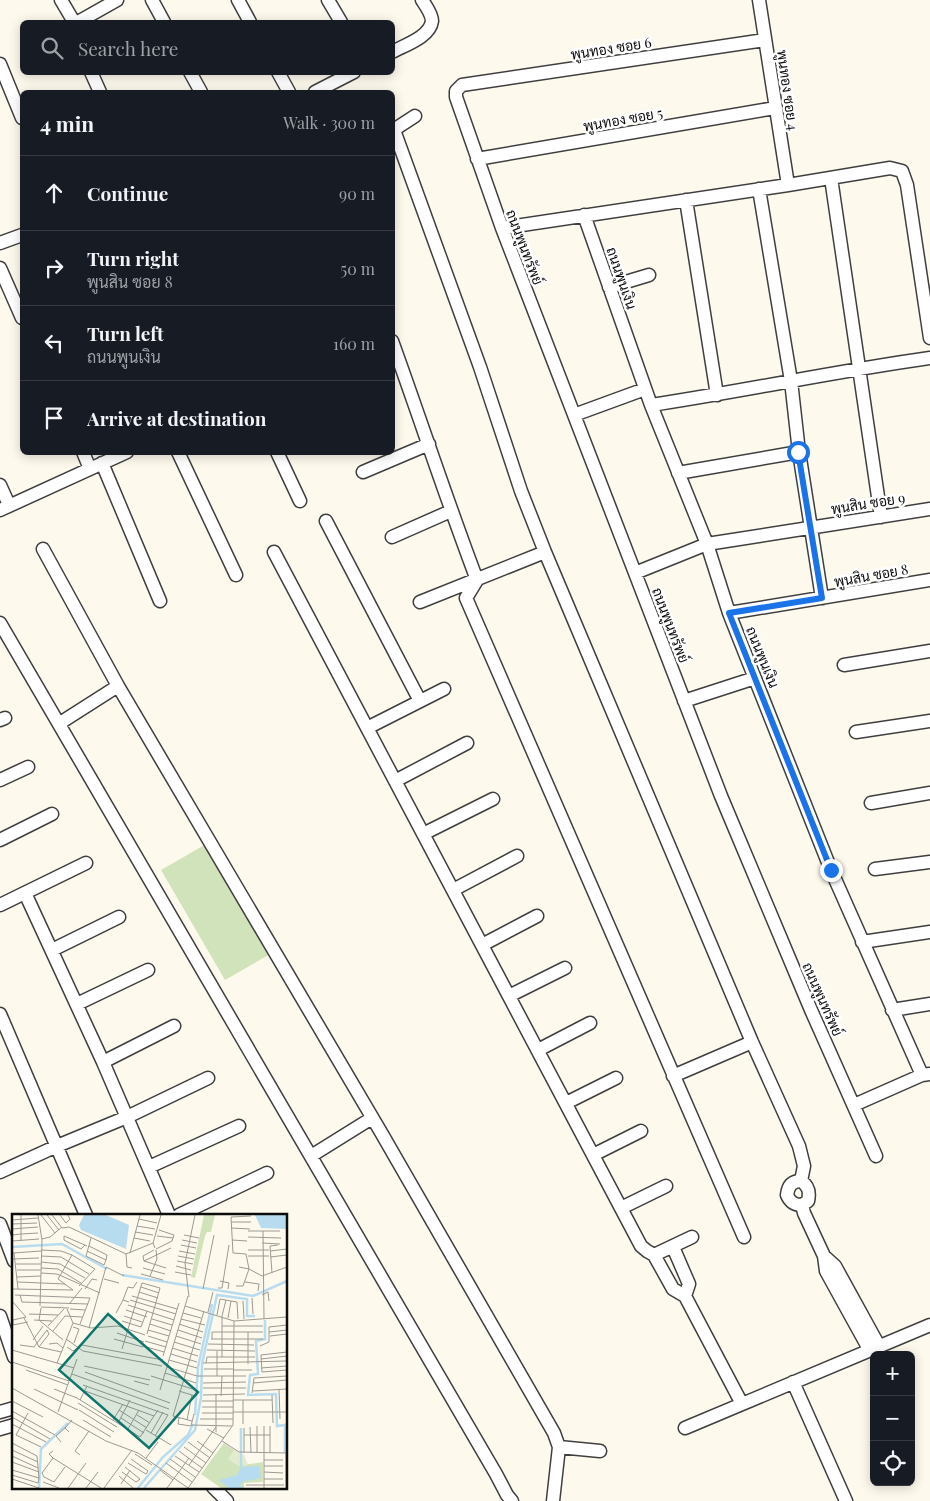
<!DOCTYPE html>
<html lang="en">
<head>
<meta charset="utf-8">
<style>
	:root { --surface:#171b24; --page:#20242c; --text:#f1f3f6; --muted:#9ea1a6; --line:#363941 }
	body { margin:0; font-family:"Playfair Display",Sarabun,serif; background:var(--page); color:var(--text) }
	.controls { position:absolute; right:15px; bottom:15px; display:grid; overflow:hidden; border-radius:8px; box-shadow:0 2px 12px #0003 }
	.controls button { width:45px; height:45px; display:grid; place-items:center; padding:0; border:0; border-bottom:1px solid var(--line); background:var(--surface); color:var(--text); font:25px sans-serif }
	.stop { position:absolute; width:15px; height:15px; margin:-11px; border:4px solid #1a73e8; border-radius:50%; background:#fff }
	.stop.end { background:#1a73e8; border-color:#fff; box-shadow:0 1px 5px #0008 }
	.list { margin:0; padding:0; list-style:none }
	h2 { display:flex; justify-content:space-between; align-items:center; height:65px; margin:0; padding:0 20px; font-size:21px }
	h2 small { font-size:16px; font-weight:400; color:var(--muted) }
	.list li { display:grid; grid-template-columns:32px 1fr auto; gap:15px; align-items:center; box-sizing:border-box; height:75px; padding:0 20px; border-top:1px solid var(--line) }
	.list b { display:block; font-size:19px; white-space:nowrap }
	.list p { margin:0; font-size:16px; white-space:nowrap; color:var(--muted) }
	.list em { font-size:16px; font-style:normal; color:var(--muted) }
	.icon { flex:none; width:28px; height:28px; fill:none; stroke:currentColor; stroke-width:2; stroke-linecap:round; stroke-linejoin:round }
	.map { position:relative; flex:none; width:930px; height:1501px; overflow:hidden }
	.search { position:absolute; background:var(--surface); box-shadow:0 2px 12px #0003; left:20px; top:20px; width:375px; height:55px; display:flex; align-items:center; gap:12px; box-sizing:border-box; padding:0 18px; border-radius:8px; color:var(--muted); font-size:19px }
	.panel { position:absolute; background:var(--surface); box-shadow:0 2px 12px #0003; left:20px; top:90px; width:375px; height:365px; border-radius:8px }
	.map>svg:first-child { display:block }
	.green { fill:#d1e3bb }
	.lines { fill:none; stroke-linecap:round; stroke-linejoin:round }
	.street-casing { stroke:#3f3f3f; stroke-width:15 }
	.street { stroke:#fff; stroke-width:12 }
	.route { stroke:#1a73e8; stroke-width:6 }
	.labels { text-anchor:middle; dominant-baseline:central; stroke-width:5; stroke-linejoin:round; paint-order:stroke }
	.street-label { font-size:14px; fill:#0c0c0c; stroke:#fff }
	.inset-river { fill:none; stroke:#b8dcef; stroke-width:2.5 }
	.inset-road { fill:none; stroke:#9d9a93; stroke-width:1 }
	.view { fill:#0f766e; fill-opacity:0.15; stroke:#0f766e; stroke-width:2.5 }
	.inset-edge { fill:none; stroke:#0c0c0c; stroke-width:2.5 }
</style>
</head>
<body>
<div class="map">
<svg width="930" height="1501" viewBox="0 0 930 1501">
	<rect width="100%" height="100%" fill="#fdf9ed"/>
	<path class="green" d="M 208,843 L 272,953 L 225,980 L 161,870 Z"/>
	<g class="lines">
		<g class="street-casing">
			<path id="street" d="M 61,0 L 74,22
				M 152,0 L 164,22
				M 238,0 L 250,22
				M 328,0 L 341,22
				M 759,0 L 788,185
				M 78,22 L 117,0
				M 765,40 L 462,85 L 456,91 L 456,97 L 502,228 L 721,796 L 811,1010 L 876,1156
				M 392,52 C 405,45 430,37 432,21 C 432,14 426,6 422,0
				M 0,64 L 22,118
				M 91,72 L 100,92
				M 190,72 L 201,92
				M 278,72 L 289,92
				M 315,92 L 354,72
				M 394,130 L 480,367 L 521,491 L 545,552 L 752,1042 L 799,1146 L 804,1166 L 801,1181 C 809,1186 810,1192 808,1201 L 802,1205 L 804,1213 L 824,1256 L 826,1271 L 869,1349
				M 392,131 L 415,116
				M 477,159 L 775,108
				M 831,178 L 881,517
				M 759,189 L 791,381 L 799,452 L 822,598
				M 686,200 L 717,395
				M 584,215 L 651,405 L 707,544 L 729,613 L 831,870 L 922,1075
				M 502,228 L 788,185 L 890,168 L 902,171 L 907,185 L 930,338
				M 0,243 L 22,235
				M 0,268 L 22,318
				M 609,287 L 649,275
				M 392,341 C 421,421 447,501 477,580 L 466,598 L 744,1237
				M 651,405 C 744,391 837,371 930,358
				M 574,415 L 645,389
				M 83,452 L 90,469
				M 178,452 L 236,575
				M 277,452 L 300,501
				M 102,463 L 160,601
				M 363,472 L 429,444
				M 678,473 L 799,452
				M 0,485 L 9,505
				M 0,510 L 127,452
				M 326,521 L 420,701
				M 392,537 L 451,511
				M 43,549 L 118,686 L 382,1134 L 554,1433 L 559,1447 L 553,1501
				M 274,552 L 641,1246 L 647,1251 L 654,1255 L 692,1237
				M 635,573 L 707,544 L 930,509
				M 420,602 L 545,552
				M 729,613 L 930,580
				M 0,623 L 496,1474 L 507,1495 L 512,1501
				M 844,665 L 930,651
				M 684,701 L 755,678
				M 0,720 L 5,718
				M 60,723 L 118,686
				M 367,728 L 444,689
				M 856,732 L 930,721
				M 0,780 L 28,767
				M 395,781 L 467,743
				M 871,803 L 930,793
				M 423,834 L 493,799
				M 0,840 L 52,814
				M 875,869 L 930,862
				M 453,890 L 517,856
				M 25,893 L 103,1062 L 169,1215
				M 0,905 L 86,863
				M 862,942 L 930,932
				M 482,945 L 537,916
				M 52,950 L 119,917
				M 509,996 L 565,968
				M 77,1004 L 148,970
				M 892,1010 L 930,1004
				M 0,1014 L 86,1215
				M 538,1050 L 590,1023
				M 103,1062 L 174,1026
				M 673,1076 L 752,1042
				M 566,1103 L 616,1078
				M 854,1105 L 922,1075 L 930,1074
				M 593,1155 L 641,1131
				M 311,1156 L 372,1118
				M 149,1167 L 239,1126
				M 0,1172 L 57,1146 L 127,1117 L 208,1078
				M 801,1181 C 792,1181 788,1186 787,1195 C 790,1202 794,1205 802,1205
				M 621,1208 L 666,1186
				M 179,1215 L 267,1173
				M 0,1224 L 14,1261
				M 673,1247 L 689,1284 L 685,1296
				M 654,1255 L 673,1289 L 685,1296 L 742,1404
				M 824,1256 L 835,1266 L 879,1346
				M 0,1316 L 14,1357
				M 793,1382 L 846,1501
				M 0,1412 L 14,1408
				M 685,1428 L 930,1325
				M 0,1429 L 14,1425
				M 559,1447 L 600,1451
				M 213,1487 L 227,1501"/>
		</g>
		<use href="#street" class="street"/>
	</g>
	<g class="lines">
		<path class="route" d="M 798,452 L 822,598 L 729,613 L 831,870"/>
	</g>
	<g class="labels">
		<g class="street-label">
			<text transform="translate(611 48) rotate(-9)">พูนทอง ซอย 6</text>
			<text transform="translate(788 90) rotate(82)">พูนทอง ซอย 4</text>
			<text transform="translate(623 119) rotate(-10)">พูนทอง ซอย 5</text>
			<text transform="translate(525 247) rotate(69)">ถนนพูนทรัพย์</text>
			<text transform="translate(622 278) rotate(71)">ถนนพูนเงิน</text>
			<text transform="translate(868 503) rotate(-9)">พูนสิน ซอย 9</text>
			<text transform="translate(871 575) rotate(-10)">พูนสิน ซอย 8</text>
			<text transform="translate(671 625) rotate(69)">ถนนพูนทรัพย์</text>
			<text transform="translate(763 657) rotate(68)">ถนนพูนเงิน</text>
			<text transform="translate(823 999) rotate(66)">ถนนพูนทรัพย์</text>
		</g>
	</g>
	<g transform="translate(12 1214)">
		<rect width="275" height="275" fill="#fdf9ed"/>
		<path d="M 192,1 L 203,1 L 199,18 L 195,18 L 193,22 L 183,64 L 179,63 ZM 212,229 L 222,236 L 226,252 L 251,248 L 251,268 L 232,269 L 232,274 L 209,274 L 189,260 Z" fill="#d1e3bb"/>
		<path d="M 222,236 L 232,241 L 236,251 L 226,252 L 216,245 Z" fill="#e2eccc"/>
		<path d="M 72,1 L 94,1 L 117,11 L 114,35 L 69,16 L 67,11 ZM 243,1 L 275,1 L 275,15 L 249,14 ZM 247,252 L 249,264 L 230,268 L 228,272 L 232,274 L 217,274 L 207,266 L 225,261 L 229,253 Z" fill="#b8dcef"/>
		<path class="inset-river" d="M 0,33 L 50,30 L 95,55M 110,61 L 241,82 L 275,67M 253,106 L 253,125 L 244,127 L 246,160 L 238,161 L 236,181 L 264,180 L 265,212 L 273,211 L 273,239M 183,201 L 186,153 L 200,90M 229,214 L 229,253M 27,274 L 29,235 L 56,209M 126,274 L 151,243 L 176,221 L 181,210M 132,274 L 183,216 L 189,184 L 190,150 L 205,81 L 235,85 L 235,102 L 243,102"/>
		<path class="inset-road" d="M 26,1 L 30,26 L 28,92M 29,1 L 43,19M 35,1 L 47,16M 40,1 L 50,14M 48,1 L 54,9 L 58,5 L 56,1M 239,2 L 219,3 L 221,39 L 234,40 L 237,55 L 250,62 L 275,53M 127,5 L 145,9M 0,6 L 26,4M 219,8 L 239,8M 0,10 L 25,9M 125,12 L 143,15M 50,14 L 57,13 L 114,40 L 141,29M 219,14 L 238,15M 0,15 L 26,13M 236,17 L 268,17M 251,17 L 252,105M 123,18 L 141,21M 0,21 L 9,20 L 9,1M 172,21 L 187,24M 145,22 L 161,24M 236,23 L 269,24M 79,24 L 74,42 L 92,51 L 94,46M 122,24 L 138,27M 30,25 L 38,23 L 50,13M 170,26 L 185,29M 220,26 L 235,27M 0,27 L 27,25M 9,27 L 9,20 L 26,19M 250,29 L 268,30M 73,31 L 69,35 L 52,26 L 52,22 L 75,32M 169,31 L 184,34M 77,32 L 95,41 L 94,46M 143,34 L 141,29 L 149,1M 144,35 L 160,27 L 162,21 L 147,16M 29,36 L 49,37 L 60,41M 142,36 L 131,42 L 132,47 L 154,54M 236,36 L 257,36M 75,37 L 94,46M 167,37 L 183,40M 258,37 L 275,35M 1,39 L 29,37M 2,39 L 6,75M 118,39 L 128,1M 114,40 L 115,53 L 120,54M 29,42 L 49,43 L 77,60M 166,42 L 182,45M 236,42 L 257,42M 258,43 L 275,41M 0,45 L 27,44M 132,47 L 159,34M 165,47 L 181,50M 29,48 L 48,50 L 73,64M 4,50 L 29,50M 164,52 L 179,56M 29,54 L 46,55 L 69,69M 131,54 L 153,60M 5,56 L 29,56M 163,58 L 179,61M 29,59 L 45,60 L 88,79M 260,59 L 258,32 L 266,31M 129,60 L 151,66M 138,62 L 145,45 L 144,36M 5,63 L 29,62M 92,65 L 107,69M 208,67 L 217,69 L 216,75M 6,68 L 53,70M 233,68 L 247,70 L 246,77M 224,72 L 231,72 L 237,55 L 227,53M 129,73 L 147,79M 206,74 L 210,74 L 217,31M 0,75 L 61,76M 73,75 L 80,65 L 85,66M 191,75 L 202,21M 61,76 L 46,65 L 60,41 L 83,55 L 67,72M 127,78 L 146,84M 3,81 L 78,84 L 68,110M 8,81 L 10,88 L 76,90M 250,81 L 256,78 L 257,87M 120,82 L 165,95M 177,83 L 173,49 L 183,1M 240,84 L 241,100M 111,86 L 116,73 L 121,74 L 125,68M 118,86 L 164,100M 0,87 L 14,103 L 1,106 L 1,111M 219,87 L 225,88 L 226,105M 231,87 L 232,105M 58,89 L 70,74M 116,91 L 162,106M 173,92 L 222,107M 29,93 L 57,94M 29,94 L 27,106 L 51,126M 55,95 L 61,109M 58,95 L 73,96M 114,96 L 135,103M 196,98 L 201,78M 104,99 L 111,86 L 117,88M 171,99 L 189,104M 17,100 L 46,101M 205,101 L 208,85 L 219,87 L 216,104M 112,102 L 130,108M 12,104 L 27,133 L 49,138M 140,105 L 160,111M 169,105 L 193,111M 22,106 L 40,107M 110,107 L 129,113 L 135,97M 222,107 L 275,103M 61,109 L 79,114 L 106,112 L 133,121M 138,110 L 159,117M 167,110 L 191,118M 1,111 L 16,108M 36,112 L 52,95M 210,112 L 251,112M 61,113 L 67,115 L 62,129M 77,114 L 94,53 L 112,62M 136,116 L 157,122M 166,116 L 190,124M 41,117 L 53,102 L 70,103M 236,118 L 236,150M 257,118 L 275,116M 105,119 L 132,128M 136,122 L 155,128M 164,122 L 189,130M 258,122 L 275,120M 54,125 L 71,137 L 150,152M 102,125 L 131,133M 199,125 L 251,125M 200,125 L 200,118 L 251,118M 21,126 L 31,112M 133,127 L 154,133M 162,128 L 188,136M 37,130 L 45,129 L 51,134M 196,130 L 242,131M 8,131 L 22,133 L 35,116 L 37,120 L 27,133M 131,132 L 152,138M 248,132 L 257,128 L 257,113 L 275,111M 55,133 L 61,137 L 70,131 L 151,146M 160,134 L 186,142M 110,135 L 130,69 L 148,74 L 135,120M 0,136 L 62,154M 195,136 L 243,137M 275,138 L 249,141 L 250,158 L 275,156M 159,140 L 185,148M 151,142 L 167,89M 210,143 L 210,102 L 214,86M 249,145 L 275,142M 157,146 L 185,154M 0,148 L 57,167M 45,149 L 61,109M 191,149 L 275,147M 194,149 L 195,143 L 243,143M 72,152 L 138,166M 155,153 L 185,162 L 234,162M 249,154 L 275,152M 192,155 L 221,155M 14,156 L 56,171M 221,156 L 240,156M 73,158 L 158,189M 153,159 L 184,169M 60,160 L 157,195M 139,162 L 184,176M 205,162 L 205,137M 122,167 L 137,171M 191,169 L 234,168M 241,169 L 275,166M 71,171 L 156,201 L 143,222M 0,174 L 94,227 L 126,239 L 176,274M 191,174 L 234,174M 22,175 L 66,196M 42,175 L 65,184 L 128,223 L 146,196M 267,175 L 268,205M 148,176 L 176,82M 73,177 L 142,202M 167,177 L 183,182M 241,177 L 275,175M 240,179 L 242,164 L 275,162M 204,180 L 204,218M 191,181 L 233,180M 260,181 L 261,209M 209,182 L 210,162M 68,186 L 75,172M 221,186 L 260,186M 0,187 L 31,203M 190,187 L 221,187M 66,189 L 105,213M 190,193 L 221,193M 67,196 L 102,218M 107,196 L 135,214M 0,197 L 43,221M 46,198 L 65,145M 221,198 L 275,198M 16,199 L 4,221 L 29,233M 190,199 L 221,199M 125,201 L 138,209M 0,203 L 38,225M 109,204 L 132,219M 167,204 L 166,210 L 179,212 L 182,200M 188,205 L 221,205M 71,206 L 99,223M 101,206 L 111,190M 175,206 L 180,181M 180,207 L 161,202 L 192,97M 106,209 L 118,186M 0,210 L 34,228M 231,210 L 231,186M 180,211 L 220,212M 252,212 L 252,274M 258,212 L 258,239M 238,213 L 239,239M 232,214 L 232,239M 116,215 L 127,196M 195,215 L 212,224M 134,216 L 159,231M 57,218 L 53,214 L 60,206M 139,219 L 151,198M 232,221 L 258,221M 185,227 L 201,239M 210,227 L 227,238 L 275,239M 49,228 L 44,222 L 53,214M 176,228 L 198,244M 0,229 L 25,242 L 27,264 L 26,269 L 0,261M 172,233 L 194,249M 0,236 L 26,248M 41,237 L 37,240 L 41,244 L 89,274M 167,237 L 190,254M 245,239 L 245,212M 274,239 L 274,274M 123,240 L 140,251M 68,241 L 63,237 L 77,217M 0,242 L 26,254M 163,242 L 187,258M 41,244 L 30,259 L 32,263 L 42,268 L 53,253M 134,244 L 146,228M 158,245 L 183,263M 252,246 L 271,246M 0,248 L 27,258M 116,249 L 134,260 L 136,257 L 119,245M 154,249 L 180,268M 177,251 L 204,213M 252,252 L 271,252M 0,256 L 27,264M 148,256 L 161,266M 110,258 L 124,268 L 128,265 L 113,253M 252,258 L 271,259M 107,262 L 121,274M 0,265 L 27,274M 252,265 L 271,265M 31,268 L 47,274M 109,270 L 118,256M 234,271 L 272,271M 56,274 L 74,249M 74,274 L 86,258M 92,274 L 120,236M 155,274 L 177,244M 176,274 L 221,211 L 222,107"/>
		<path class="view" d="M 96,100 L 186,178 L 137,234 L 47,156 Z"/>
		<rect width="275" height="275" class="inset-edge"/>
	</g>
</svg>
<div class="controls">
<button>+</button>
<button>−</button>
<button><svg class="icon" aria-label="locate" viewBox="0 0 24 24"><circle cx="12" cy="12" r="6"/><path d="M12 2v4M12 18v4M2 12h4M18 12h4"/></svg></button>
</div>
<div class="stop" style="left:798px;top:452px"></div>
<div class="stop end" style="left:831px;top:870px"></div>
<div class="search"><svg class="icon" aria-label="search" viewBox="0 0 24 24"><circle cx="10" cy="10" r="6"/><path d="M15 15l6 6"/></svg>Search here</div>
<section class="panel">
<h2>4 min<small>Walk · 300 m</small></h2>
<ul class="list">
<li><svg class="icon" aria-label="ahead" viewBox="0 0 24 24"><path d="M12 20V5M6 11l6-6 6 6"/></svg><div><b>Continue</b></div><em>90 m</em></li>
<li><svg class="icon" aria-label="right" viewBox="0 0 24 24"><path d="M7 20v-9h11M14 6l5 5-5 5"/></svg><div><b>Turn right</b><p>พูนสิน ซอย 8</p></div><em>50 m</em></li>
<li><svg class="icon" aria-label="left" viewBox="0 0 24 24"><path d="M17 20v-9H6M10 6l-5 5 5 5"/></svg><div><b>Turn left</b><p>ถนนพูนเงิน</p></div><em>160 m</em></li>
<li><svg class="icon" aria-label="arrive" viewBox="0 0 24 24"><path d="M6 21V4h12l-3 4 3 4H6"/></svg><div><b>Arrive at destination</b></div></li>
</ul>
</section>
</div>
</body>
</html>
